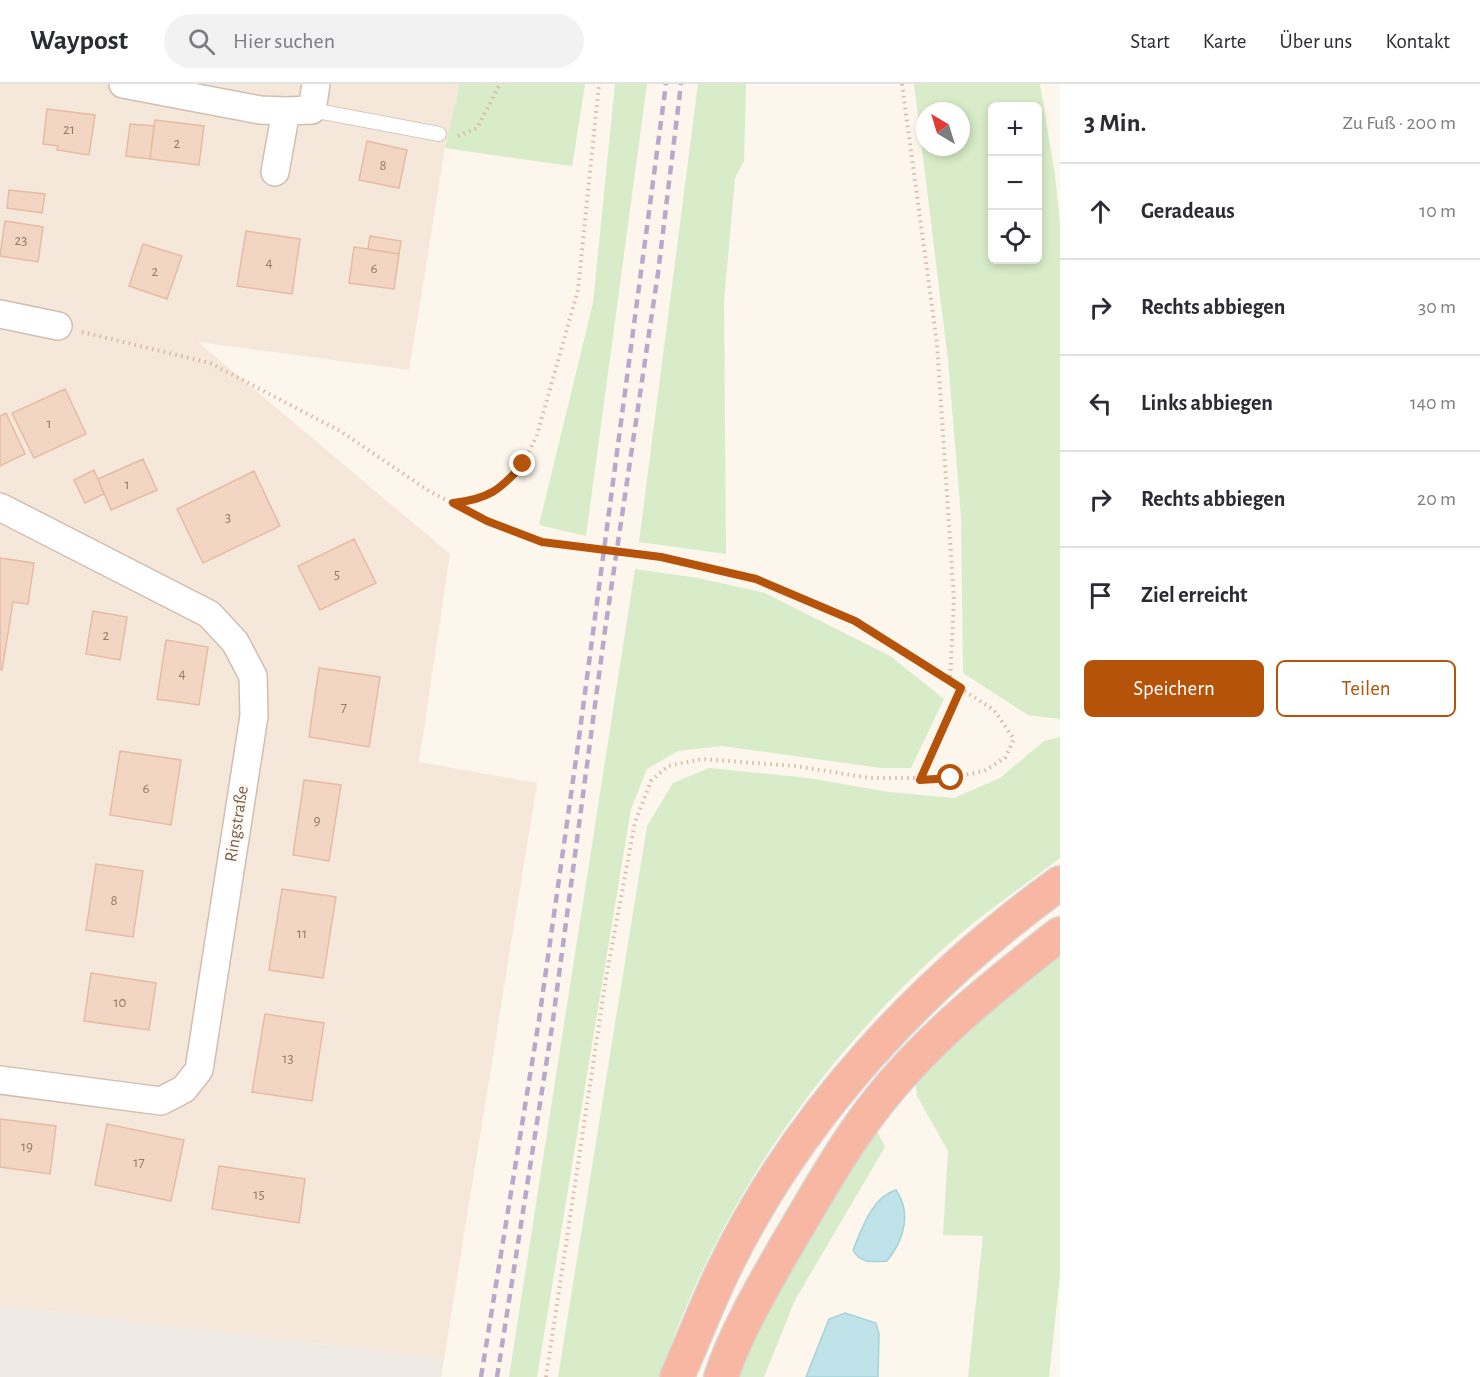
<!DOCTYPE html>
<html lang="de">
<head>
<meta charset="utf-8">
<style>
	:root { --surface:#fff; --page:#f2f2f3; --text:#2b2b33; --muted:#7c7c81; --line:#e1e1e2; --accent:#b45309 }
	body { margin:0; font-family:"Alegreya Sans",sans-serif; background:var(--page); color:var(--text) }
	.controls { position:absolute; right:18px; top:18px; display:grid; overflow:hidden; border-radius:9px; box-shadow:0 3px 9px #0003 }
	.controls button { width:54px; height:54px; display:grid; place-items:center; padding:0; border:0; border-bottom:2px solid var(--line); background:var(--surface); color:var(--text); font:30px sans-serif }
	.compass { position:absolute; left:916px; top:18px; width:54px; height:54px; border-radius:50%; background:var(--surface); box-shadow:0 3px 9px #0003; rotate:322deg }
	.stop { position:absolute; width:18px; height:18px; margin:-14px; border:4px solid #b45309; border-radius:50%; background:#fff }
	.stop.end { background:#b45309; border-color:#fff; box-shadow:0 2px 6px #0008 }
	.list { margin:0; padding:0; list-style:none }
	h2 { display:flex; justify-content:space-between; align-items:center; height:78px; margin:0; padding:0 24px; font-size:26px }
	h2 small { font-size:20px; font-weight:400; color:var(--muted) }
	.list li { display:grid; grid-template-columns:39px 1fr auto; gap:18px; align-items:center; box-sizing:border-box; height:96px; padding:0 24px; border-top:2px solid var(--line) }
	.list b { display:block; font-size:22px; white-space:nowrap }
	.list em { font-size:20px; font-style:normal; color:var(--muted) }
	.actions { display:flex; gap:12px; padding:18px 24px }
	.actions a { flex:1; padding:14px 0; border:2px solid var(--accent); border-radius:9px; text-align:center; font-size:21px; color:var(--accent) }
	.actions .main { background:var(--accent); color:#fff }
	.icon { flex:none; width:33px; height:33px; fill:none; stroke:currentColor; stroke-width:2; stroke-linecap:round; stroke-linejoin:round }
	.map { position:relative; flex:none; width:1060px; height:1293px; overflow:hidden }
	header { display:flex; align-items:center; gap:36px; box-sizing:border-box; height:84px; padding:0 30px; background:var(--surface); border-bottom:2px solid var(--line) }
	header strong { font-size:28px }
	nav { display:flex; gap:33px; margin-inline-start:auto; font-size:21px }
	.search { width:420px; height:54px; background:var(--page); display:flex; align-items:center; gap:15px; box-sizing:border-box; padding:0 21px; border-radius:33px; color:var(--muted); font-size:22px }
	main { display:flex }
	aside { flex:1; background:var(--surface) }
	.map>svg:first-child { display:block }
	.residential { fill:#f5e8da }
	.industrial { fill:#efe9e4 }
	.green { fill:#d8ecc9; fill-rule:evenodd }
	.water { fill:#bfe3e8; stroke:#a5d3da; stroke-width:1.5 }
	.building { fill:#f3d5c3; stroke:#e6bba3; stroke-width:1.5 }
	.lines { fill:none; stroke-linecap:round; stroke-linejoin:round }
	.lane-casing { stroke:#d1beb0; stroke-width:16 }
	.street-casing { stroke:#d1beb0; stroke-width:30 }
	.highway-casing { stroke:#dad1cd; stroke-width:36 }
	.path { stroke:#d9b8a5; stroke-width:4; stroke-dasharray:1.5 4.5; stroke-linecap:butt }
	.lane { stroke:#fff; stroke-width:14 }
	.street { stroke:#fff; stroke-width:27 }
	.highway { stroke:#f7b7a3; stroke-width:33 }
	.rail { stroke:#b9a8c9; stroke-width:4.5; stroke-dasharray:9 6; stroke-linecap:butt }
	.path-bridge { stroke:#d9b8a5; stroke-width:4; stroke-dasharray:1.5 4.5; stroke-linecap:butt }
	.route { stroke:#b45309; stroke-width:8 }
	.labels { text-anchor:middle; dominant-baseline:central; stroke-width:6; stroke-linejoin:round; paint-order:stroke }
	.number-label { font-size:15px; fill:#987a6a }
	.street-label { font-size:18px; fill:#7a5c4d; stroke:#fffaf3 }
</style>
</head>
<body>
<header>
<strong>Waypost</strong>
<div class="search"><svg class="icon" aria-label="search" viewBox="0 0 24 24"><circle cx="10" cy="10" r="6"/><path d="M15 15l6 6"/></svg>Hier suchen</div>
<nav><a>Start</a><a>Karte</a><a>Über uns</a><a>Kontakt</a></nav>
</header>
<main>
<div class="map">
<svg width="1060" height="1293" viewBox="0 0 1060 1293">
	<rect width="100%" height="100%" fill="#fdf6ec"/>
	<path class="residential" d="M 0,0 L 585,0 L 572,82 L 445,64 L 409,286 L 198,258 L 450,470 L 419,678 L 537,699 L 444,1275 L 0,1221 Z"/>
	<path class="industrial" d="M 0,1221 L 444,1275 L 441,1293 L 0,1293 Z"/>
	<path class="green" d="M 460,0 L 585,0 L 572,82 L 445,64 Z
		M 615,0 L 647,0 L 586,452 L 539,441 L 593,219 Z
		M 698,0 L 746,0 L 744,77 L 735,94 L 724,218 L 726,470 L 639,458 Z
		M 914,0 L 1040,0 L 1055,91 L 1060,140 L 1060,635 L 1028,631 L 963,589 L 961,432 L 948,276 ZM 992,22 L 1038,22 L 1038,176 L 992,176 ZM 925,27 L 961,27 L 961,63 L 925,63 Z
		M 635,485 L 698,494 L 765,509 L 890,572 L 944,615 L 911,684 L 881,684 L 722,662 L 678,667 L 647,685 L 631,725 L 537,1293 L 509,1293 Z
		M 1060,653 L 1060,774 C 1022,803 981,831 945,863 C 817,978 713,1129 660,1293 L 558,1293 L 647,742 L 673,699 L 709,684 L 808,694 L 889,708 L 954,714 L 1000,694 L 1044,657 Z
		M 1060,862 L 1060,1191 L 1049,1293 L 968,1293 L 983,1152 L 943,1151 L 948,1067 L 917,1012 L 915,996 L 961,947 Z
		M 876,1045 L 885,1063 L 795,1216 L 764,1293 L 738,1293 L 757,1244 L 821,1121 Z"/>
	<path class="water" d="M 896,1106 C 912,1129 904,1156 887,1177 C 874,1178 860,1180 853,1166 C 862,1145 872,1113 896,1106 Z
		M 845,1229 L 876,1239 L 879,1250 L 878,1293 L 806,1293 L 829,1235 Z"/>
	<path class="building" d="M 47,25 L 95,31 L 89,71 L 57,66 L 58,62 L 43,60 Z
		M 155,36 L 204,42 L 199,81 L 150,75 Z
		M 130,40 L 154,42 L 150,75 L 126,72 Z
		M 367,57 L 407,66 L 399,104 L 359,96 Z
		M 9,106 L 45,110 L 42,129 L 7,124 Z
		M 5,137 L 43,143 L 38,178 L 0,172 Z
		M 246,147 L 300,155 L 292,210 L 237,202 Z
		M 370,152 L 401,157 L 399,170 L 368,165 Z
		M 143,160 L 182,172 L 167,215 L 129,202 Z
		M 354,163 L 399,170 L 394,205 L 349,199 Z
		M 65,305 L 86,350 L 34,374 L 12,329 Z
		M 6,329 L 25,370 L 0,382 L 0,332 Z
		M 143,375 L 157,406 L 111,426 L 98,395 Z
		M 94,386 L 104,410 L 85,419 L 74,396 Z
		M 254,387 L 280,442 L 203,479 L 177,425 Z
		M 354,455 L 376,499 L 320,526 L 298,482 Z
		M 0,474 L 34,479 L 28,520 L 13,518 L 2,586 L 0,585 Z
		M 93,527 L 127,533 L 120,576 L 86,570 Z
		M 166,556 L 208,563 L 199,621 L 157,615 Z
		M 319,584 L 380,593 L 369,663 L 309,653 Z
		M 120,667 L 181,676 L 171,741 L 110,731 Z
		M 304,696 L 341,701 L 329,777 L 293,771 Z
		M 96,780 L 143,787 L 133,853 L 86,846 Z
		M 282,805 L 336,813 L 323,894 L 269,886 Z
		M 91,889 L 156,899 L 149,946 L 84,937 Z
		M 265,930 L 324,939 L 312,1017 L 252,1008 Z
		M 0,1035 L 56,1042 L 50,1090 L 0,1083 Z
		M 107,1040 L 184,1056 L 171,1117 L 95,1101 Z
		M 219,1082 L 305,1095 L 299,1139 L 212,1125 Z"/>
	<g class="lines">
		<g class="lane-casing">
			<path id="lane" d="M 312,26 L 439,50"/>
		</g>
		<g class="street-casing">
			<path id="street" d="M 123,0 L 260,26 L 286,27 L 275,88
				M 286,27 L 312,26 L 316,0
				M 0,230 L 58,242
				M 0,423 L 209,530 L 235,558 L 253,592 L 254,632 L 199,986 L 184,1005 L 161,1017 L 0,996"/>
		</g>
		<g class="highway-casing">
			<path id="highway" d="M 677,1293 C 693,1257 707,1220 724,1185 C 799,1030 922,899 1060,799
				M 721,1293 C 736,1248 762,1204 786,1162 C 810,1122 833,1080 860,1042 C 913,966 988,906 1060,850"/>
		</g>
		<path class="path" d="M 902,0 L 937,260 L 954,516 L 950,596
			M 458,52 L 477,44 L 500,0
			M 82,248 L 210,279 L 340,347 L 429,407 L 487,437 L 542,458 L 592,464
			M 454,419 L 480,416 L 502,403 L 523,380 L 537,351 L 578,206 L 599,0
			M 920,696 L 961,604
			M 546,1293 L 606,894 L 635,738 L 651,697 L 668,682 L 702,675 L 795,682 L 870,694 L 951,694 L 984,687 L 1005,674 L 1014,655 L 994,626 L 855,537 L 756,495 L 661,473 L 632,469"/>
		<use href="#lane" class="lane"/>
		<use href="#street" class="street"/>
		<use href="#highway" class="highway"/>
		<path class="rail" d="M 481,1293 L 539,936 L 578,661 L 666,0
			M 497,1293 L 552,943 L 605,546 L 658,189 L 681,0"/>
		<path class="path-bridge" d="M 592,464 L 632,469"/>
	</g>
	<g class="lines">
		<path class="route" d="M 523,380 C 500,406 489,415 453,419 L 487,437 L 542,458 L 661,473 L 756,495 L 855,537 L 961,604 L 920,696 L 951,694"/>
	</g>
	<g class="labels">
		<g class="number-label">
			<text x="69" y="45">21</text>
			<text x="177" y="59">2</text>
			<text x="383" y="81">8</text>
			<text x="21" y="156">23</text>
			<text x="269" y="178">4</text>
			<text x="374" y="184">6</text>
			<text x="155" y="187">2</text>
			<text x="49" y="339">1</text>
			<text x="127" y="400">1</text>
			<text x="228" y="433">3</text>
			<text x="337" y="490">5</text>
			<text x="106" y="551">2</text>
			<text x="182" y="589">4</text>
			<text x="344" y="623">7</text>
			<text x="146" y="704">6</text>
			<text x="317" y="736">9</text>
			<text x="114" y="816">8</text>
			<text x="302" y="849">11</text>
			<text x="120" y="918">10</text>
			<text x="288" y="974">13</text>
			<text x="27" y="1062">19</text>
			<text x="139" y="1078">17</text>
			<text x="259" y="1110">15</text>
		</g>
		<g class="street-label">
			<text transform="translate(237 740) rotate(-81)">Ringstraße</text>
		</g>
	</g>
</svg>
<div class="controls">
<button>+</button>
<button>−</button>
<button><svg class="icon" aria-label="locate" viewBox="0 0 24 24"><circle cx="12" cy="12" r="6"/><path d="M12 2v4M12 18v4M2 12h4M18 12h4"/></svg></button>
</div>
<svg class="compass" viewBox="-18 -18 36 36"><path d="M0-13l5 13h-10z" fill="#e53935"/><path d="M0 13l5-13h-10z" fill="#7c7c81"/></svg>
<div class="stop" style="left:951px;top:694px"></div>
<div class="stop end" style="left:523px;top:380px"></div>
</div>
<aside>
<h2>3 Min.<small>Zu Fuß · 200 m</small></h2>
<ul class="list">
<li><svg class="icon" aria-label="ahead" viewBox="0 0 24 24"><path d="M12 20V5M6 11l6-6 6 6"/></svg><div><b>Geradeaus</b></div><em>10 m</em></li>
<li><svg class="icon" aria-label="right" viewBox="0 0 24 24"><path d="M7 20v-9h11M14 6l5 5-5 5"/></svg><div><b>Rechts abbiegen</b></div><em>30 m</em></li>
<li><svg class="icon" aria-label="left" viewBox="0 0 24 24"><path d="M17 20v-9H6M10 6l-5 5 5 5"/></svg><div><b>Links abbiegen</b></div><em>140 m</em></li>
<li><svg class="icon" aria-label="right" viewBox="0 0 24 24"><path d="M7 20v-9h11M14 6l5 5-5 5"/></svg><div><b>Rechts abbiegen</b></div><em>20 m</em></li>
<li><svg class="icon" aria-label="arrive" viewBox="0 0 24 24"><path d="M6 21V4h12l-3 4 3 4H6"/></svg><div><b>Ziel erreicht</b></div></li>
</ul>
<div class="actions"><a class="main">Speichern</a><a>Teilen</a></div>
</aside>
</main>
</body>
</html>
